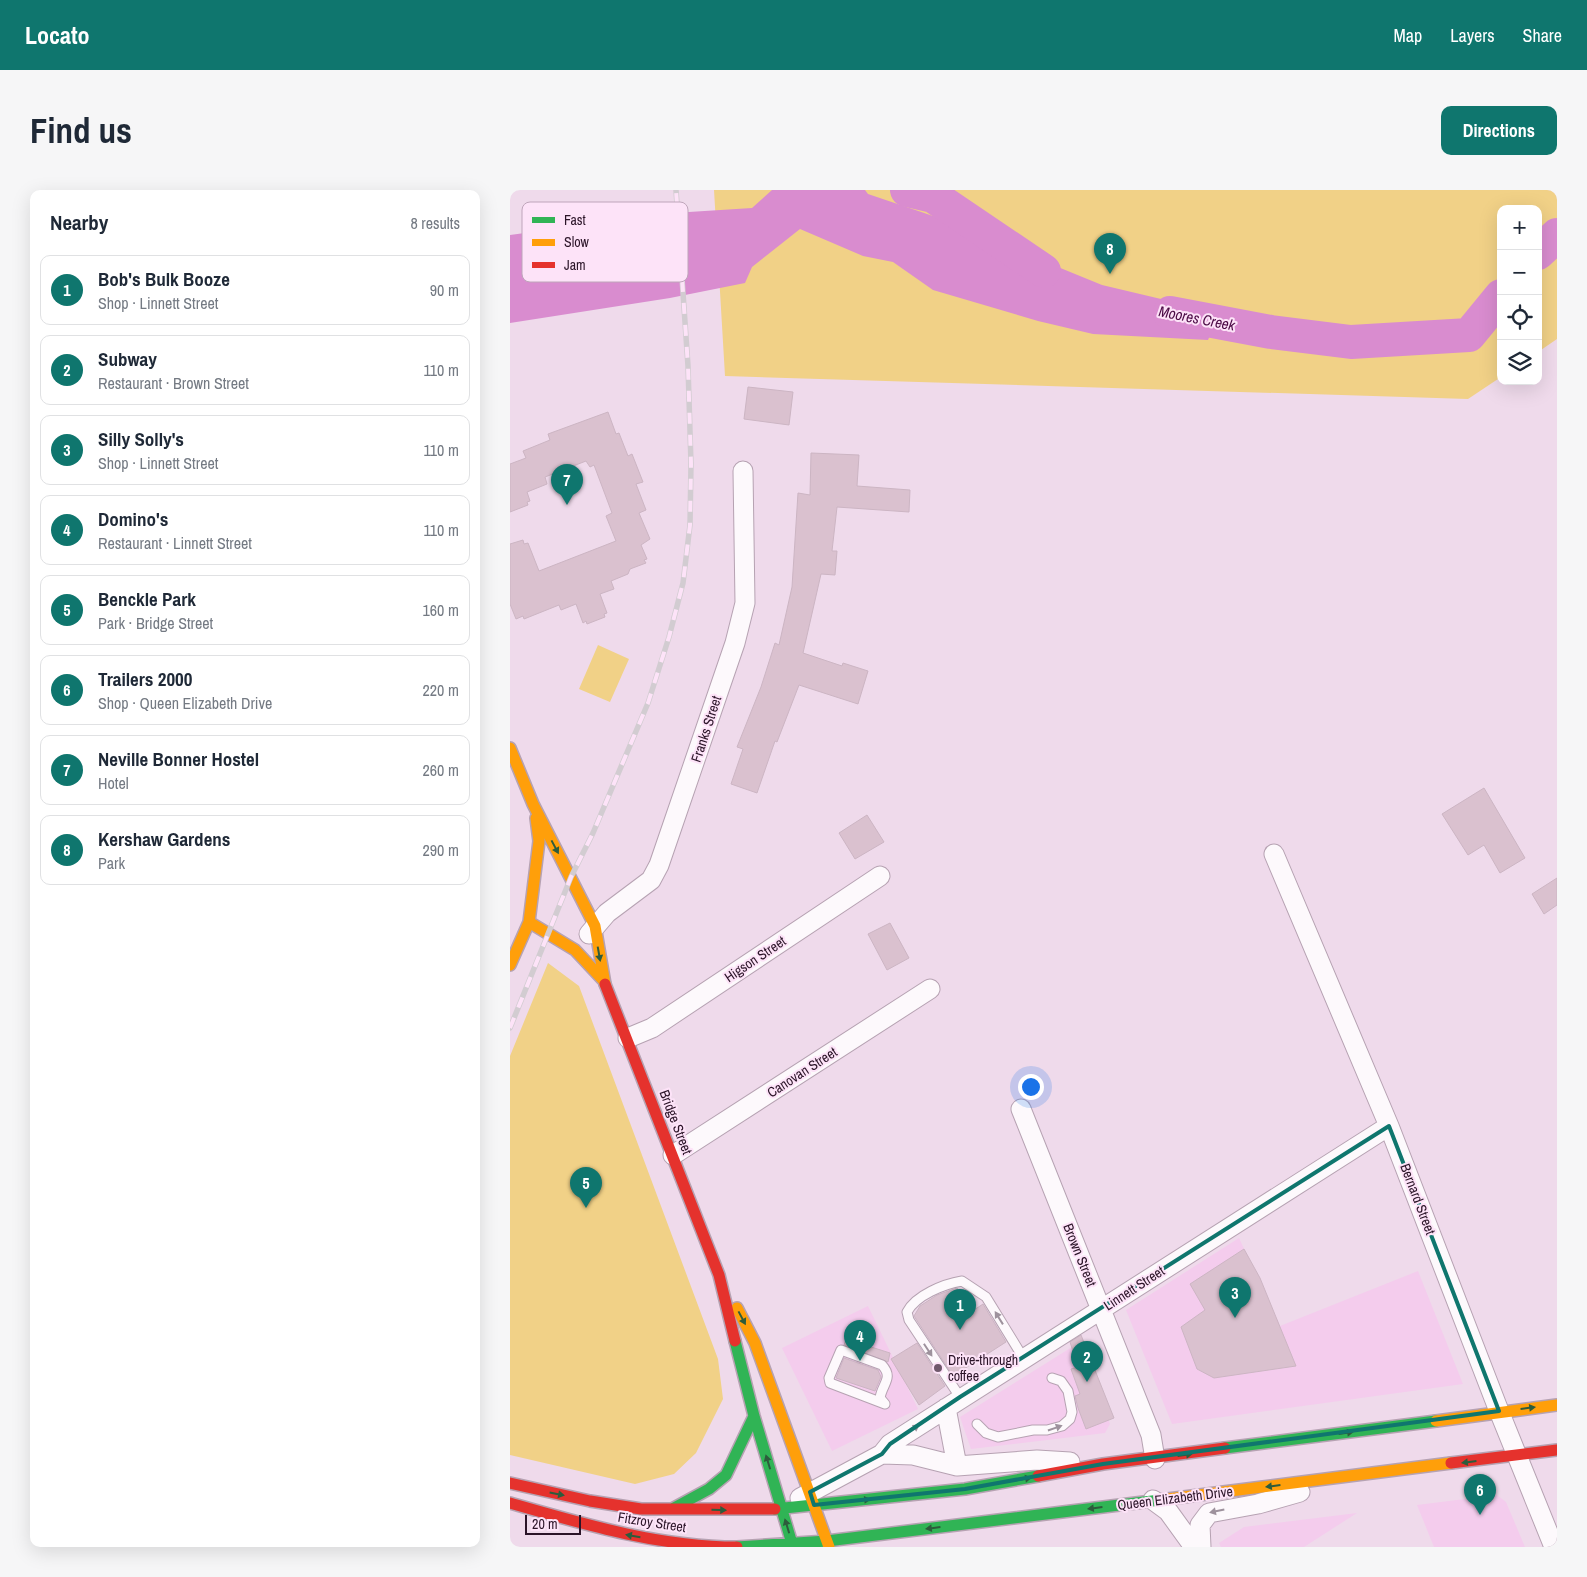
<!DOCTYPE html>
<html lang="en">
<head>
<meta charset="utf-8">
<style>
	:root { --surface:#fff; --page:#f6f6f7; --text:#1f2937; --muted:#747a83; --line:#e0e1e3; --accent:#0f766e }
	body { margin:0; font-family:"Archivo Narrow",sans-serif; background:var(--page); color:var(--text) }
	.controls { position:absolute; right:15px; top:15px; display:grid; overflow:hidden; border-radius:10px; box-shadow:0 5px 20px #0002 }
	.controls button { width:45px; height:45px; display:grid; place-items:center; padding:0; border:0; border-bottom:1px solid var(--line); background:var(--surface); color:var(--text); font:25px sans-serif }
	.scale { position:absolute; left:15px; bottom:12px; width:56px; box-sizing:border-box; padding-left:5px; border:2px solid #2b1428; border-top:0; font-size:14px; line-height:18px; white-space:nowrap; color:#2b1428; -webkit-text-stroke:4px #fde3f8; paint-order:stroke }
	.you { position:absolute; left:520px; top:896px; width:18px; height:18px; margin:-12px; border:4px solid #fff; border-radius:50%; background:#1a73e8; box-shadow:0 0 0 8px #1a73e833 }
	.badge { display:grid; place-items:center; width:32px; height:32px; border-radius:50%; background:var(--accent); color:#fff; font-size:16px; font-weight:700 }
	.pin { position:absolute; translate:-50% -41px; filter:drop-shadow(0 1px 2px #0008) }
	.pin::after { content:''; position:absolute; top:26px; width:18px; height:15px; background:inherit; clip-path:polygon(0 0,100% 0,50% 100%) }
	.list { margin:0; padding:0; list-style:none }
	h2 { display:flex; justify-content:space-between; align-items:center; height:65px; margin:0; padding:0 20px; font-size:21px }
	h2 small { font-size:16px; font-weight:400; color:var(--muted) }
	.list li { display:grid; grid-template-columns:32px 1fr auto; gap:15px; align-items:center; box-sizing:border-box; height:70px; margin:0 10px 10px; padding:0 10px; border:1px solid var(--line); border-radius:10px }
	.list b { display:block; font-size:19px; white-space:nowrap }
	.list p { margin:0; font-size:16px; white-space:nowrap; color:var(--muted) }
	.list em { font-size:16px; font-style:normal; color:var(--muted) }
	.icon { flex:none; width:28px; height:28px; fill:none; stroke:currentColor; stroke-width:2; stroke-linecap:round; stroke-linejoin:round }
	.map { position:relative; flex:none; width:1047px; height:1357px; overflow:hidden; border-radius:10px }
	header { display:flex; align-items:center; gap:30px; box-sizing:border-box; height:70px; padding:0 25px; background:var(--accent); color:#fff }
	header strong { font-size:24px }
	nav { display:flex; gap:28px; margin-inline-start:auto; font-size:18px }
	.intro { display:flex; align-items:center; justify-content:space-between; box-sizing:border-box; height:120px; padding:0 30px }
	h1 { margin:0; font-size:35px }
	.button { padding:12px 22px; border-radius:10px; background:var(--accent); color:#fff; font-size:18px; font-weight:700 }
	main { display:flex; gap:30px; padding:0 30px }
	aside { flex:1; background:var(--surface); border-radius:10px; box-shadow:0 5px 20px #0002 }
	.map>svg:first-child { display:block }
	.built { fill:#f4cced }
	.green { fill:#f1d187 }
	.water { fill:#d98ccf }
	.lines { fill:none; stroke-linecap:round; stroke-linejoin:round }
	.river { stroke:#d98ccf; stroke-width:34 }
	.building { fill:#dac1cf; stroke:#ccb5c3 }
	.lane-casing { stroke:#b6a2b2; stroke-width:11 }
	.street-casing { stroke:#b6a2b2; stroke-width:21 }
	.fast-casing { stroke:#b6a2b2; stroke-width:14 }
	.slow-casing { stroke:#b6a2b2; stroke-width:14 }
	.jam-casing { stroke:#b6a2b2; stroke-width:14 }
	.lane { stroke:#fdf9fc; stroke-width:9 }
	.street { stroke:#fdf9fc; stroke-width:19 }
	.fast { stroke:#30b455; stroke-width:11 }
	.slow { stroke:#ff9f0a; stroke-width:11 }
	.jam { stroke:#e5322d; stroke-width:11 }
	.rail-casing { stroke:#d2ccd1; stroke-width:5.5 }
	.rail { stroke:#fde3f8; stroke-width:4; stroke-dasharray:11; stroke-linecap:butt }
	.oneway { fill:#2d5c3c }
	.oneway2 { fill:#9e929d }
	.marked { fill:none; stroke:#0f766e; stroke-width:4; stroke-linejoin:round }
	.poi-dot { fill:#70596c; stroke:#fde3f8; stroke-width:2 }
	.labels { text-anchor:middle; dominant-baseline:central; stroke-width:4; stroke-linejoin:round; paint-order:stroke }
	.street-label { font-size:14px; fill:#2b1428; stroke:#fde3f8 }
	.poi-label { font-size:14px; fill:#2b1428; stroke:#fde3f8; text-anchor:start }
	.water-label { font-size:15px; font-style:italic; fill:#4b0a45; stroke:#fde3f8 }
	.key { fill:#fde3f8; stroke:#bea5ba; stroke-width:1 }
	.key-label { font-size:14px; fill:#2b1428 }
</style>
</head>
<body>
<header>
<strong>Locato</strong>
<nav><a>Map</a><a>Layers</a><a>Share</a></nav>
</header>
<div class="intro"><h1>Find us</h1><a class="button">Directions</a></div>
<main>
<aside>
<h2>Nearby<small>8 results</small></h2>
<ul class="list">
<li><span class="badge">1</span><div><b>Bob's Bulk Booze</b><p>Shop · Linnett Street</p></div><em>90 m</em></li>
<li><span class="badge">2</span><div><b>Subway</b><p>Restaurant · Brown Street</p></div><em>110 m</em></li>
<li><span class="badge">3</span><div><b>Silly Solly's</b><p>Shop · Linnett Street</p></div><em>110 m</em></li>
<li><span class="badge">4</span><div><b>Domino's</b><p>Restaurant · Linnett Street</p></div><em>110 m</em></li>
<li><span class="badge">5</span><div><b>Benckle Park</b><p>Park · Bridge Street</p></div><em>160 m</em></li>
<li><span class="badge">6</span><div><b>Trailers 2000</b><p>Shop · Queen Elizabeth Drive</p></div><em>220 m</em></li>
<li><span class="badge">7</span><div><b>Neville Bonner Hostel</b><p>Hotel</p></div><em>260 m</em></li>
<li><span class="badge">8</span><div><b>Kershaw Gardens</b><p>Park</p></div><em>290 m</em></li>
</ul>
</aside>
<div class="map">
<svg width="1047" height="1357" viewBox="0 0 1047 1357">
	<rect width="100%" height="100%" fill="#efdaeb"/>
	<path class="built" d="M 729,1048 L 770,1136 L 908,1081 L 953,1194 L 662,1234 L 616,1120 Z
		M 358,1116 L 408,1219 L 322,1261 L 272,1158 Z
		M 570,1152 L 600,1234 L 595,1243 L 461,1259 L 450,1227 Z
		M 987,1305 L 996,1312 L 1015,1357 L 924,1357 L 907,1315 Z
		M 847,1323 L 794,1357 L 711,1357 L 709,1353 L 734,1337 Z"/>
	<path class="green" d="M 204,0 L 1047,0 L 1047,149 L 1028,162 L 1028,19 L 991,19 L 991,187 L 958,209 L 215,186 Z
		M 88,455 L 119,469 L 100,512 L 69,499 Z
		M 38,773 L 69,796 L 208,1169 L 213,1209 L 186,1263 L 164,1284 L 125,1294 L 0,1265 L 0,866 Z"/>
	<path class="water" d="M 262,0 L 355,0 L 358,4 L 423,26 L 592,95 L 710,123 L 698,150 L 583,144 L 528,131 L 423,100 L 383,72 L 353,66 L 290,39 L 242,77 L 235,93 L 160,108 L 0,133 L 0,45 L 163,23 L 242,18 Z"/>
	<g class="lines">
		<path class="river" d="M 397,0 L 423,6 L 534,81
			M 1028,63 L 1047,45
			M 660,123 L 761,142 L 841,152 L 959,145 L 991,106"/>
	</g>
	<path class="building" d="M 238,197 L 283,202 L 279,235 L 234,229 Z
		M 98,222 L 106,244 L 109,243 L 118,266 L 122,264 L 133,292 L 126,294 L 136,320 L 129,323 L 140,349 L 131,355 L 137,369 L 134,370 L 136,373 L 120,379 L 118,384 L 101,391 L 104,399 L 90,404 L 97,423 L 94,424 L 95,427 L 77,434 L 76,431 L 73,433 L 66,414 L 51,420 L 49,415 L 14,429 L 13,426 L 6,429 L 0,414 L 0,354 L 13,350 L 14,354 L 18,353 L 29,381 L 106,351 L 96,326 L 102,323 L 84,275 L 80,277 L 76,271 L 35,287 L 37,294 L 17,302 L 20,311 L 17,312 L 18,315 L 0,322 L 0,274 L 16,268 L 13,261 L 40,250 L 38,244 Z
		M 301,263 L 349,265 L 347,296 L 400,300 L 399,322 L 327,317 L 322,361 L 327,361 L 325,385 L 311,384 L 293,463 L 332,476 L 333,473 L 358,481 L 348,514 L 289,495 L 267,552 L 265,551 L 247,603 L 221,594 L 233,559 L 227,557 L 251,497 L 265,453 L 269,455 L 282,397 L 288,303 L 300,305 Z
		M 974,598 L 1015,668 L 990,683 L 974,655 L 958,665 L 932,624 Z
		M 357,625 L 374,652 L 345,669 L 329,643 Z
		M 1047,688 L 1047,715 L 1034,724 L 1022,704 Z
		M 380,733 L 399,768 L 377,780 L 358,744 Z
		M 734,1059 L 750,1088 L 786,1176 L 704,1188 L 687,1179 L 671,1137 L 695,1120 L 680,1094 Z
		M 447,1098 L 464,1120 L 473,1114 L 496,1152 L 443,1186 L 404,1126 L 410,1116 L 427,1105 Z
		M 571,1145 L 604,1228 L 576,1239 L 568,1218 L 565,1206 L 570,1204 L 561,1179 L 568,1177 L 560,1152 Z
		M 336,1149 L 380,1163 L 378,1172 L 334,1155 Z
		M 407,1153 L 435,1196 L 409,1215 L 381,1169 Z
		M 334,1168 L 368,1180 L 371,1187 L 365,1201 L 326,1188 Z"/>
	<g class="lines">
		<g class="lane-casing">
			<path id="lane" d="M 331,1160 L 372,1175 C 384,1188 372,1194 370,1208 L 375,1214 L 320,1193 L 319,1188 Z
				M 450,1207 L 399,1130 L 397,1122 C 406,1105 434,1094 452,1091 L 476,1107 L 514,1169
				M 467,1234 L 476,1243 L 488,1247 L 523,1240 L 537,1240 L 552,1236 L 560,1229 L 562,1222 L 558,1201 L 551,1191 L 542,1188"/>
		</g>
		<g class="street-casing">
			<path id="street" d="M 764,664 L 879,936 L 989,1221 L 1044,1357
				M 79,744 L 97,723 L 141,690 L 149,675 L 225,453 L 235,413 L 233,281
				M 118,848 L 142,838 L 370,686
				M 511,919 L 641,1245 L 645,1269
				M 163,965 L 420,799
				M 436,1218 L 447,1276
				M 372,1264 L 380,1254 C 546,1147 713,1042 879,936
				M 290,1308 L 372,1264 L 403,1265 L 447,1276 L 527,1270 L 560,1272
				M 643,1310 L 658,1321 L 684,1357
				M 691,1357 L 690,1335 L 699,1323 L 748,1314 L 790,1302"/>
		</g>
		<g class="fast-casing">
			<path id="fast" d="M 225,1151 L 244,1226 L 283,1357
				M 715,1258 L 926,1231
				M 164,1318 L 199,1299 L 216,1285 L 244,1226
				M 265,1319 L 455,1299 L 528,1286
				M 227,1357 L 317,1351 L 650,1310"/>
		</g>
		<g class="slow-casing">
			<path id="slow" d="M 0,558 L 23,614 L 85,736 L 95,794
				M 19,732 L 65,760 L 94,791
				M 0,775 L 19,732 L 29,651 L 26,628
				M 227,1118 L 245,1153 L 319,1357
				M 926,1231 L 1047,1215
				M 650,1310 L 941,1273"/>
		</g>
		<g class="jam-casing">
			<path id="jam" d="M 95,794 L 209,1085 L 225,1151
				M 941,1273 L 1047,1260
				M 528,1286 L 593,1274 L 715,1258
				M 0,1293 L 80,1311 L 131,1319 L 265,1319
				M 0,1313 C 73,1334 150,1357 227,1357"/>
		</g>
		<use href="#lane" class="lane"/>
		<use href="#street" class="street"/>
		<use href="#fast" class="fast"/>
		<use href="#slow" class="slow"/>
		<use href="#jam" class="jam"/>
		<g class="rail-casing">
			<path id="rail" d="M 0,838 L 61,687 L 83,643 L 138,513 L 159,447 L 173,393 L 180,335 L 181,274 L 178,176 L 166,0"/>
		</g>
		<use href="#rail" class="rail"/>
	</g>
	<defs><path id="oneway-solid" d="M-6-.8H1V-3.2L6.5 0L1 3.2V.8H-6Z" transform="scale(1.25)"/></defs>
	<g class="oneway">
		<use href="#oneway-solid" transform="translate(45 657) rotate(62)"/>
		<use href="#oneway-solid" transform="translate(89 764) rotate(80)"/>
		<use href="#oneway-solid" transform="translate(232 1128) rotate(62)"/>
		<use href="#oneway-solid" transform="translate(1018 1218) rotate(-7)"/>
		<use href="#oneway-solid" transform="translate(836 1243) rotate(-8)"/>
		<use href="#oneway-solid" transform="translate(675 1265) rotate(-8)"/>
		<use href="#oneway-solid" transform="translate(258 1272) rotate(-107)"/>
		<use href="#oneway-solid" transform="translate(959 1272) rotate(173)"/>
		<use href="#oneway-solid" transform="translate(514 1289) rotate(-10)"/>
		<use href="#oneway-solid" transform="translate(763 1296) rotate(173)"/>
		<use href="#oneway-solid" transform="translate(47 1304) rotate(11)"/>
		<use href="#oneway-solid" transform="translate(353 1310) rotate(-6)"/>
		<use href="#oneway-solid" transform="translate(585 1318) rotate(173)"/>
		<use href="#oneway-solid" transform="translate(209 1320) rotate(1)"/>
		<use href="#oneway-solid" transform="translate(277 1336) rotate(-107)"/>
		<use href="#oneway-solid" transform="translate(423 1338) rotate(173)"/>
		<use href="#oneway-solid" transform="translate(123 1346) rotate(-170)"/>
	</g>
	<g class="oneway2">
		<use href="#oneway-solid" transform="translate(489 1128) rotate(-122)"/>
		<use href="#oneway-solid" transform="translate(418 1160) rotate(57)"/>
		<use href="#oneway-solid" transform="translate(545 1238) rotate(-19)"/>
		<use href="#oneway-solid" transform="translate(403 1239) rotate(-33)"/>
		<use href="#oneway-solid" transform="translate(707 1321) rotate(168)"/>
	</g>
	<path class="marked" d="M 879,936 L 989,1221 L 593,1274 L 455,1299 L 304,1315 L 300,1302 L 372,1264 L 380,1254 L 450,1207 Z"/>
	<circle class="poi-dot" cx="428" cy="1178" r="5"/>
	<g class="labels">
		<g class="street-label">
			<text transform="translate(196 539) rotate(-72)">Franks Street</text>
			<text transform="translate(245 769) rotate(-34)">Higson Street</text>
			<text transform="translate(292 882) rotate(-33)">Canovan Street</text>
			<text transform="translate(166 932) rotate(69)">Bridge Street</text>
			<text transform="translate(908 1009) rotate(69)">Bernard Street</text>
			<text transform="translate(570 1065) rotate(68)">Brown Street</text>
			<text transform="translate(624 1098) rotate(-33)">Linnett Street</text>
			<text transform="translate(665 1308) rotate(-7)">Queen Elizabeth Drive</text>
			<text transform="translate(142 1332) rotate(9)">Fitzroy Street</text>
		</g>
		<g class="poi-label">
			<text x="438" y="1170">Drive-through<tspan x="438" dy="16">coffee</tspan></text>
		</g>
		<g class="water-label">
			<text transform="translate(687 128) rotate(11)">Moores Creek</text>
		</g>
	</g>
	<rect x="12" y="12" width="166" height="80" rx="8" class="key"/>
	<rect x="22" y="27" width="23" height="6" fill="#30b455"/>
	<rect x="22" y="49" width="23" height="7" fill="#ff9f0a"/>
	<rect x="22" y="72" width="23" height="6" fill="#e5322d"/>
	<g class="key-label">
		<text x="54" y="35">Fast</text>
		<text x="54" y="57">Slow</text>
		<text x="54" y="80">Jam</text>
	</g>
</svg>
<div class="controls">
<button>+</button>
<button>−</button>
<button><svg class="icon" aria-label="locate" viewBox="0 0 24 24"><circle cx="12" cy="12" r="6"/><path d="M12 2v4M12 18v4M2 12h4M18 12h4"/></svg></button>
<button><svg class="icon" aria-label="layers" viewBox="0 0 24 24"><path d="M12 4l9 5-9 5-9-5zM3 14l9 5 9-5"/></svg></button>
</div>
<div class="scale">20 m</div>
<div class="you"></div>
<div class="pin badge" style="left:450px;top:1140px">1</div>
<div class="pin badge" style="left:577px;top:1192px">2</div>
<div class="pin badge" style="left:725px;top:1128px">3</div>
<div class="pin badge" style="left:350px;top:1171px">4</div>
<div class="pin badge" style="left:76px;top:1018px">5</div>
<div class="pin badge" style="left:970px;top:1325px">6</div>
<div class="pin badge" style="left:57px;top:315px">7</div>
<div class="pin badge" style="left:600px;top:84px">8</div>
</div>
</main>
</body>
</html>
